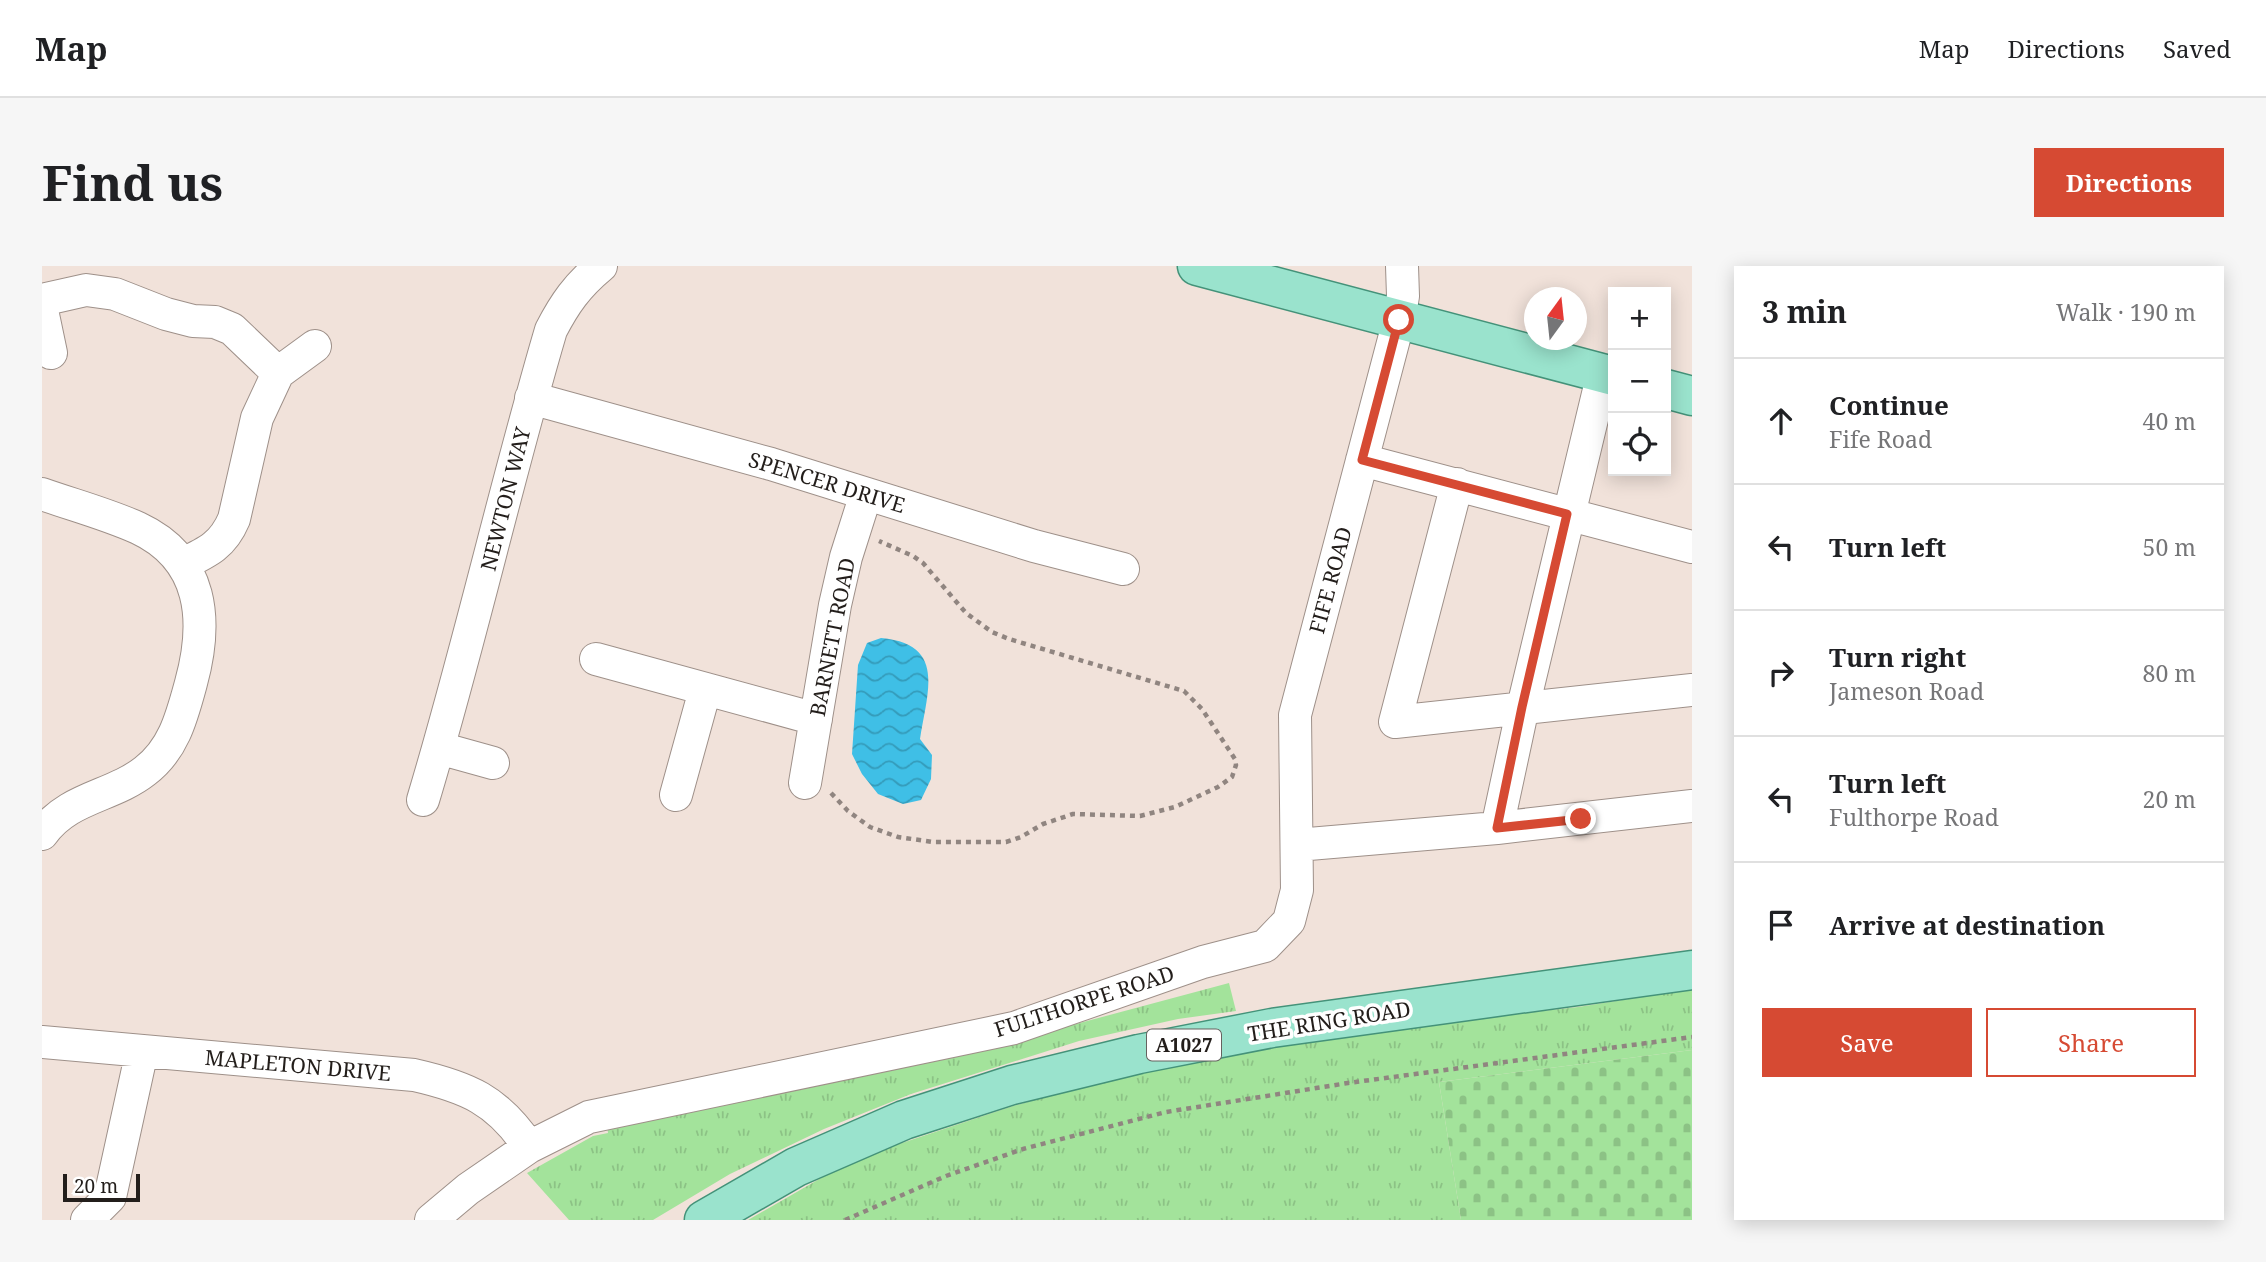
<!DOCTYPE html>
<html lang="en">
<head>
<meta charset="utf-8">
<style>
	:root { --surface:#fff; --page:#f6f6f6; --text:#202124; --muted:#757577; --line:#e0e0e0; --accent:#d64a33 }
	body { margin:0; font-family:"Noto Serif",serif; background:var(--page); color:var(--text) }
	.controls { position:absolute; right:21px; top:21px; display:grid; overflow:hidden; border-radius:0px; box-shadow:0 4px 18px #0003 }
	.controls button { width:63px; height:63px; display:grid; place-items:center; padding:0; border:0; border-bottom:2px solid var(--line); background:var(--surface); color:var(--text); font:35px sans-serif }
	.compass { position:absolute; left:1482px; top:21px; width:63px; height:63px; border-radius:50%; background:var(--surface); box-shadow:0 4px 18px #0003; rotate:15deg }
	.scale { position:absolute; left:21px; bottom:18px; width:77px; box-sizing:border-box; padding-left:7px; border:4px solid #231e1b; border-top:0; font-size:19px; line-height:24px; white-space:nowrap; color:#231e1b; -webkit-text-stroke:5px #fff; paint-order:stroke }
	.stop { position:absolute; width:21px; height:21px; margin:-16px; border:5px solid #d64a33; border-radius:50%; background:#fff }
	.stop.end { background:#d64a33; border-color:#fff; box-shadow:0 2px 7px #0008 }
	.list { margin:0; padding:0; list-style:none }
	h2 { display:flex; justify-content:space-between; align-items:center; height:91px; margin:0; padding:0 28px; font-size:30px }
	h2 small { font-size:23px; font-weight:400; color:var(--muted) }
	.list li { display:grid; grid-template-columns:46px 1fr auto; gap:21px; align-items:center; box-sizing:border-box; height:126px; padding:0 28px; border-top:2px solid var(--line) }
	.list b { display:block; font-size:26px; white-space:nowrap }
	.list p { margin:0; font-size:23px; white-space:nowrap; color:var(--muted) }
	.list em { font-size:23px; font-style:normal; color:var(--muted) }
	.actions { display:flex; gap:14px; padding:21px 28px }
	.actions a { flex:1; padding:16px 0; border:2px solid var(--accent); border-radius:0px; text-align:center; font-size:24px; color:var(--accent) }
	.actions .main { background:var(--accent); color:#fff }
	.icon { flex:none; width:38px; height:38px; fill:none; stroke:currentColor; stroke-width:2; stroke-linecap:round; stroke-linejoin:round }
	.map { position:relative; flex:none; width:1650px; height:954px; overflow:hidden; border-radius:0px }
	header { display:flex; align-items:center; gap:42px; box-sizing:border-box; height:98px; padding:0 35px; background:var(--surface); border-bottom:2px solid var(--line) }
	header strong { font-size:33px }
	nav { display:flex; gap:38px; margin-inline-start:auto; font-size:24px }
	.intro { display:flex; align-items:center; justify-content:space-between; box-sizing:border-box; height:168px; padding:0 42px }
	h1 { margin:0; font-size:49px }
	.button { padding:18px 32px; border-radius:0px; background:var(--accent); color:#fff; font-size:24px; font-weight:700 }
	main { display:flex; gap:42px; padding:0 42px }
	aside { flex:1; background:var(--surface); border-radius:0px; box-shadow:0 4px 18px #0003 }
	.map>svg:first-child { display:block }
	.grass { fill:url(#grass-tufts) }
	.cemetery { fill:url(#cemetery-stones) }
	.water { fill:url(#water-waves) }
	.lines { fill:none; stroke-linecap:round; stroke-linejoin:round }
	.minor-casing { stroke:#9e9089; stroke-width:34 }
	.major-casing { stroke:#449279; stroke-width:41 }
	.path { stroke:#908580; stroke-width:4.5; stroke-dasharray:5 5; stroke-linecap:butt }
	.minor { stroke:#fff; stroke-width:32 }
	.major { stroke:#9ae3cd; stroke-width:38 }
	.route { stroke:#d64a33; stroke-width:9 }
	.labels { text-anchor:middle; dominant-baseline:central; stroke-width:7; stroke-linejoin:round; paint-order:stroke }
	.shield { fill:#fff; stroke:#65625f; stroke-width:2 }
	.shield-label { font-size:19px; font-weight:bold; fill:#231e1b }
	.street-label { font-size:21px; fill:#231e1b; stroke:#fff }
</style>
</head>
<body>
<header>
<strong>Map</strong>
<nav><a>Map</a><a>Directions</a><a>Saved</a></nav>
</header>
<div class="intro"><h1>Find us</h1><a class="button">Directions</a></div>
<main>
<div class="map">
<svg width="1650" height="954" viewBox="0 0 1650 954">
	<defs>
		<pattern id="grass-tufts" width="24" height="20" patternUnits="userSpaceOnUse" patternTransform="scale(1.75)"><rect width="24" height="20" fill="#a3e39b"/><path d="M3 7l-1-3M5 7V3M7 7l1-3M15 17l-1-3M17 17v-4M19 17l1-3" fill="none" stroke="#8cc285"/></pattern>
		<pattern id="cemetery-stones" width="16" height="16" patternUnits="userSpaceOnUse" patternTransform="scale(1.75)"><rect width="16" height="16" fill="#a3e39b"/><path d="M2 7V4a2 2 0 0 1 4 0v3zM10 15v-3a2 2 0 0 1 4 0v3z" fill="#8cc285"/></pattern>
		<pattern id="water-waves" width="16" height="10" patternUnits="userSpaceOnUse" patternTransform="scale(1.75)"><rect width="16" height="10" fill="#3fbfe6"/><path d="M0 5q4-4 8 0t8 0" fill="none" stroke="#349bba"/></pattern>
	</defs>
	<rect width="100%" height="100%" fill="#f1e2da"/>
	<path class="grass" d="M 1187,717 L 1194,745 L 1136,753 L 1037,775 L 869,828 L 782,863 L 688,908 L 611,954 L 527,954 L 485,907 L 551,870 L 566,867 L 565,859 L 963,777 Z
		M 1650,723 L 1650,784 L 1397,816 L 1419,954 L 706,954 L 812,893 L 971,840 L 1069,813 L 1319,765 L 1536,741 Z"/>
	<path class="cemetery" d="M 1650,784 L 1650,954 L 1419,954 L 1397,816 Z"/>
	<path class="water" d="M 839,372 C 905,378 885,426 878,473 L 890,489 L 889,513 L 879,534 L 861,538 L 836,528 L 820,508 L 810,488 L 816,399 L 825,377 Z"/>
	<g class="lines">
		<g class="minor-casing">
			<path id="minor" d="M 0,34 L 44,24 L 73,28 L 124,48 L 151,55 L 173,56 L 190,63 L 236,107 L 215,152 L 192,253 C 181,279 166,286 141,298
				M 0,44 L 9,87
				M 236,107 L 273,80
				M 489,132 L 729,198 L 992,280 L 1081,303
				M 1320,194 L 1650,281
				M 1415,218 L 1353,456 L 1650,424
				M 0,228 C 31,239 65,248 96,262 C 162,293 166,355 149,417 C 140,450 132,483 103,505 C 70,531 26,531 0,568
				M 554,393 L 774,453
				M 397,482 L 451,497
				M 763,517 L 793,339 L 804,291 L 824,228
				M 634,529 L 663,424
				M 381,534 C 428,378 463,220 509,64 C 523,37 535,20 559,0
				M 1455,562 L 1481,441 L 1561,107
				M 1255,579 L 1455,562 L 1650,540
				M 0,776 L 372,809 C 425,821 456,834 487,881
				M 45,954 L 68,931 L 100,785
				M 389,954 L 426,923 L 487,881 L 547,851 L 972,762 L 1161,696 L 1223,680 L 1247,655 L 1255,624 L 1253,449 L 1357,54 L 1361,30 L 1360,0"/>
		</g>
		<g class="major-casing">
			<path id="major" d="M 1155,0 L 1571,110
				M 1624,123 L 1650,130
				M 662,954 L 754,901 L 862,854 L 970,819 L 1097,788 L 1230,762 L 1650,704"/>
		</g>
		<path class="path" d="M 789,527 L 806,545 L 828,561 L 856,571 L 891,576 L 964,576 L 979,571 L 1001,558 L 1031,548 L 1098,550 L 1133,541 L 1176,521 L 1190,511 L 1194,499 L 1193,493 L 1160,443 L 1142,425 L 967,373 L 950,366 L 924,347 L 881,297 L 871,290 L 837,275
			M 803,954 L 904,910 L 981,883 L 1124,846 L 1306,817 L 1650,771"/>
		<use href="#minor" class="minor"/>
		<use href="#major" class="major"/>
	</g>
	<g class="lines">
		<path class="route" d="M 1357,54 L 1320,194 L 1525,248 L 1480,441 L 1455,562 L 1539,553"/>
	</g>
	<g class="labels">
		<rect class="shield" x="1105" y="763.5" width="74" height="31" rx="5"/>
		<g class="shield-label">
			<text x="1142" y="779">A1027</text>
		</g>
		<g class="street-label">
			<text transform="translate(785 216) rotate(17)">SPENCER DRIVE</text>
			<text transform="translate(463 233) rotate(-76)">NEWTON WAY</text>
			<text transform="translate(1288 314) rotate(-75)">FIFE ROAD</text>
			<text transform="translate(790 371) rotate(-79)">BARNETT ROAD</text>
			<text transform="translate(1042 735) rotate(-18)">FULTHORPE ROAD</text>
			<text transform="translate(1287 755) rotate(-9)">THE RING ROAD</text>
			<text transform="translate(256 799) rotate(5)">MAPLETON DRIVE</text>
		</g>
	</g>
</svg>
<div class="controls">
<button>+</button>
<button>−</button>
<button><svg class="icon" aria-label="locate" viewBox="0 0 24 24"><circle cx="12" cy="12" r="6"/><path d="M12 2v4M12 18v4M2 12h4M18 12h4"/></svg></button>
</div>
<svg class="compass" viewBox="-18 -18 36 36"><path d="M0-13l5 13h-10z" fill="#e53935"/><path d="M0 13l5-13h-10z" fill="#757577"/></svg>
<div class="scale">20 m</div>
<div class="stop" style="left:1357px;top:54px"></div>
<div class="stop end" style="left:1539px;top:553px"></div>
</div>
<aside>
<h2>3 min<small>Walk · 190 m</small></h2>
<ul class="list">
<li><svg class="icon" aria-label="ahead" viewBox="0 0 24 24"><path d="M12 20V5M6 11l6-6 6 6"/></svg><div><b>Continue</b><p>Fife Road</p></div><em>40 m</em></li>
<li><svg class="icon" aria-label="left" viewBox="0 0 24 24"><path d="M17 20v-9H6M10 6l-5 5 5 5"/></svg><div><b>Turn left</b></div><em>50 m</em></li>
<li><svg class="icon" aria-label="right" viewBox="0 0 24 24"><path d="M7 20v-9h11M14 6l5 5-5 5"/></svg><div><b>Turn right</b><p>Jameson Road</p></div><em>80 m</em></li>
<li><svg class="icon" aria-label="left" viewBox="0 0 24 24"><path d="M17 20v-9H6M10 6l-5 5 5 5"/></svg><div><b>Turn left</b><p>Fulthorpe Road</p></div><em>20 m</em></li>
<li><svg class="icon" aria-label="arrive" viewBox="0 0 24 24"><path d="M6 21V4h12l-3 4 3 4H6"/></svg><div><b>Arrive at destination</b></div></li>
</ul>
<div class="actions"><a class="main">Save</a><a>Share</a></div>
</aside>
</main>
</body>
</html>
